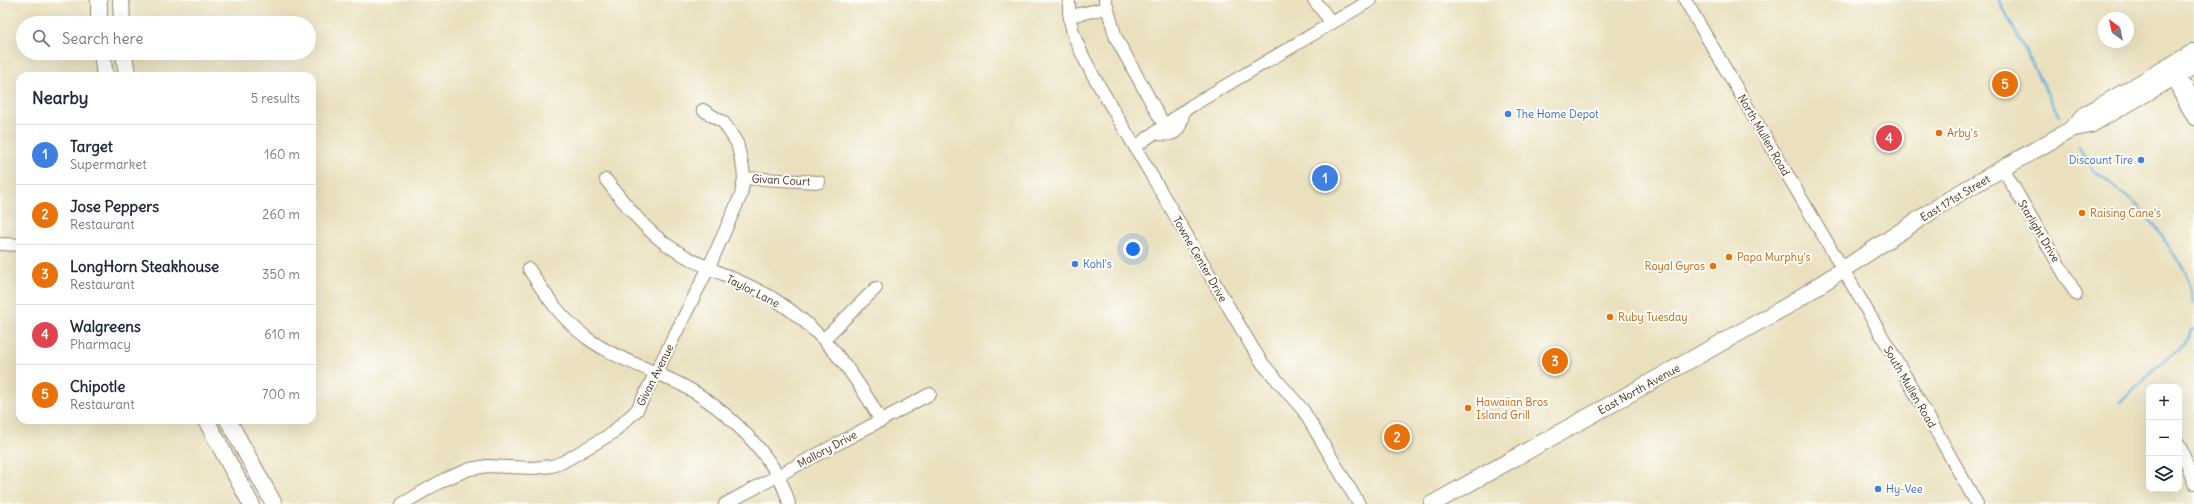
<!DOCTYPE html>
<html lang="en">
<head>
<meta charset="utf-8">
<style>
	:root { --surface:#fff; --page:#f2f2f3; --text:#1f2937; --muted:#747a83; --line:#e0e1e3; --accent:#1a73e8 }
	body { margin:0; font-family:Delius,sans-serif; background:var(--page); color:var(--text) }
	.controls { position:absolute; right:12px; bottom:12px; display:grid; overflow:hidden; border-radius:8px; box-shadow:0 4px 16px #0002 }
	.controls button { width:36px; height:36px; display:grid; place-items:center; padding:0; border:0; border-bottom:1px solid var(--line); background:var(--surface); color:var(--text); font:20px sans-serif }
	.compass { position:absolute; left:2098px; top:12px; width:36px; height:36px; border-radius:50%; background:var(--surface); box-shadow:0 4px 16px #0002; rotate:327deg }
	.you { position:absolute; left:1133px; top:249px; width:14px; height:14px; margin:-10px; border:3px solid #fff; border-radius:50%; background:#1a73e8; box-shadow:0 0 0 6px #1a73e833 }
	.badge { display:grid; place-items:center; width:26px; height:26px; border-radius:50%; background:var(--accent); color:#fff; font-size:13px; font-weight:700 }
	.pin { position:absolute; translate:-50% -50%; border:2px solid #fff; box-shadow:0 1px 4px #0006 }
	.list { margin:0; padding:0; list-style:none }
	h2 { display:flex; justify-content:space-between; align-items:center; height:52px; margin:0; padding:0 16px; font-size:17px }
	h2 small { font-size:13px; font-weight:400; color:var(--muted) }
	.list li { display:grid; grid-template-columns:26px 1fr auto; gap:12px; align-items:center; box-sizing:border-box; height:60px; padding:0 16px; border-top:1px solid var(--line) }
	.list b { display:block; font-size:15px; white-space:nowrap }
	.list p { margin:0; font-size:13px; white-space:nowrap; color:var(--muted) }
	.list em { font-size:13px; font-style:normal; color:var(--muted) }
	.icon { flex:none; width:22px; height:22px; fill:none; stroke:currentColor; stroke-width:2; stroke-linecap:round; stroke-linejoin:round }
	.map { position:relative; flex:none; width:2194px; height:504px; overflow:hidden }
	.search { position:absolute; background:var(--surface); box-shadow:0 4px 16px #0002; left:16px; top:16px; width:300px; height:44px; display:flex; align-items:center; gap:10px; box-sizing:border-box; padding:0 14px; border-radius:22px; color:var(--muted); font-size:15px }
	.panel { position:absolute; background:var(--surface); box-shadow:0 4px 16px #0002; left:16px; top:72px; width:300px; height:352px; border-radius:12px }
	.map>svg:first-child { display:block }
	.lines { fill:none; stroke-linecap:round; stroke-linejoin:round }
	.stream { stroke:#63b1dd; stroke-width:2.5 }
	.minor-casing { stroke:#92856e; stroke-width:14 }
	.major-casing { stroke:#92856e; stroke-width:18 }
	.minor { stroke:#fff; stroke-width:12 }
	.major { stroke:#fff; stroke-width:16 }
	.shop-dot { fill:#3f7fe0; stroke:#fdfcf7; stroke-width:1.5 }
	.food-dot { fill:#e8710a; stroke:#fdfcf7; stroke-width:1.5 }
	.labels { text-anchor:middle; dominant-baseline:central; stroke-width:4; stroke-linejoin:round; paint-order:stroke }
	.shop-label { font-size:11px; fill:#366cbe; stroke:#fdfcf7; text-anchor:start }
	.food-label { font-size:11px; fill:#c56008; stroke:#fdfcf7; text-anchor:start }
	.street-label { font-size:11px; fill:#3b2a1e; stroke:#fdfcf7 }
</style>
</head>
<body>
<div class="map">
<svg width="2194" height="504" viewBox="0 0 2194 504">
	<rect width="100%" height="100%" fill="#fdfcf7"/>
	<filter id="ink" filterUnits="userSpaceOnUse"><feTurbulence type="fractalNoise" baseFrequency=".025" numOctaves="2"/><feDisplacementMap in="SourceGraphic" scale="8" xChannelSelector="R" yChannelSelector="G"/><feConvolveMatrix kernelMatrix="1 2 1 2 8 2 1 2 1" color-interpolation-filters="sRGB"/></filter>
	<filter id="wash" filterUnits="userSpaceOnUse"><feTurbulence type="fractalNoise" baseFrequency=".012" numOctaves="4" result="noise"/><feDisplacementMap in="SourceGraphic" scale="16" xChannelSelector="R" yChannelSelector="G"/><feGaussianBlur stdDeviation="0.9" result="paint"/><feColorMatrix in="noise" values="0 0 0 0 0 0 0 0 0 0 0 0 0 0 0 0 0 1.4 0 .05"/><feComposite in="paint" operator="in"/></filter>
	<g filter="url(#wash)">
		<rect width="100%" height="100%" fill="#eae0bd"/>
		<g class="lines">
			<path class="stream" d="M 1999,0 L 2059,116
				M 2079,147 L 2093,169 L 2139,207 L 2156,227 L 2185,271 L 2194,304
				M 2120,403 L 2147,376 L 2184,345 L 2194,328"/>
		</g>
	</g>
	<g filter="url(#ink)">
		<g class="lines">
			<g class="minor-casing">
				<path id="minor" d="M 1069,0 C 1067,29 1081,53 1094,77 L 1252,347 L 1263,364 L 1303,410 L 1359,504
					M 1105,0 L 1116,38 L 1165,127
					M 1314,0 L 1332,23
					M 1685,0 L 1902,370 L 1977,504
					M 1070,16 L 1107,8
					M 2175,77 L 2179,92 L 2194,119
					M 2175,77 L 2187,87 L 2194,99
					M 1155,133 C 1174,138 1181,131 1183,113
					M 1135,147 L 1191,106 L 1371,0
					M 2003,169 L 2076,294
					M 744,178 L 819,182
					M 606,180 C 624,202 642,227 666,244 C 699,268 740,278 774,299 C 822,329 854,372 881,421
					M 0,244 L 20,245
					M 529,269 C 545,295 562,319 587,338 C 616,359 651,369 682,385 C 724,407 778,457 789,504
					M 824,339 L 876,288
					M 2179,444 L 2194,483
					M 402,504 L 445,479 L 470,469 L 487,466 L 533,468 L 552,466 L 563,462 L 611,434 L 637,410 L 708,269 L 741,195 L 744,178 L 743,168 L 737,143 L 724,123 L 703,110
					M 725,504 L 930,394"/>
			</g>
			<g class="major-casing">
				<path id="major" d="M 99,0 L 99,23
					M 121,0 L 122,23
					M 102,53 L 105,76
					M 124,53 L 127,76
					M 2075,128 L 2090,125 L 2194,66
					M 206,420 L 251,504
					M 228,420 L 274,504
					M 1432,504 L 1789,305 L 1956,195 L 2070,130 L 2086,114 L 2194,52"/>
			</g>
			<use href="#minor" class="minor"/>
			<use href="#major" class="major"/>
		</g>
	</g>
	<g class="shop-dot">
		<circle cx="1508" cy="114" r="4"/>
		<circle cx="2141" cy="160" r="4"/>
		<circle cx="1075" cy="264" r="4"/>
		<circle cx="1878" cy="489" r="4"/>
	</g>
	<g class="food-dot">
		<circle cx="1939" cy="133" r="4"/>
		<circle cx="2082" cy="213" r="4"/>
		<circle cx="1729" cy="257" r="4"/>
		<circle cx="1713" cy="266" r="4"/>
		<circle cx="1610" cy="317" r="4"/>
		<circle cx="1468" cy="408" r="4"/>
	</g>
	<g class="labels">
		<g class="shop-label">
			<text x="1516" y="114">The Home Depot</text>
			<text x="2133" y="160" text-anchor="end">Discount Tire</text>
			<text x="1083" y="264">Kohl's</text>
			<text x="1886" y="489">Hy-Vee</text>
		</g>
		<g class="food-label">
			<text x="1947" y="133">Arby's</text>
			<text x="2090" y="213">Raising Cane's</text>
			<text x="1737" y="257">Papa Murphy's</text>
			<text x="1705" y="266" text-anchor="end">Royal Gyros</text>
			<text x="1618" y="317">Ruby Tuesday</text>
			<text x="1476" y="402">Hawaiian Bros<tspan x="1476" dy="13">Island Grill</tspan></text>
		</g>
		<g class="street-label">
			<text transform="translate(1764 135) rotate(60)">North Mullen Road</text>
			<text transform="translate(781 180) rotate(3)">Givan Court</text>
			<text transform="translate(1955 198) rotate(-31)">East 171st Street</text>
			<text transform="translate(2039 231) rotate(59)">Starlight Drive</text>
			<text transform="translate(1200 259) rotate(60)">Towne Center Drive</text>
			<text transform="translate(753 291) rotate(27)">Taylor Lane</text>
			<text transform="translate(655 375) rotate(-63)">Givan Avenue</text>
			<text transform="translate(1910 387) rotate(60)">South Mullen Road</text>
			<text transform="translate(1639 389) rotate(-29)">East North Avenue</text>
			<text transform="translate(827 449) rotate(-28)">Mallory Drive</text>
		</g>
	</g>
</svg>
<div class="controls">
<button>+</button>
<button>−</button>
<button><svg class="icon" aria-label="layers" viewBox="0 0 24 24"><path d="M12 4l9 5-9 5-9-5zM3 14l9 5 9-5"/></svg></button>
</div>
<svg class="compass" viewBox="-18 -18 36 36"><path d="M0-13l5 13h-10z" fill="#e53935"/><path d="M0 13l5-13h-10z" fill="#747a83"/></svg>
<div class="you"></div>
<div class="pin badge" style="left:1325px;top:178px;background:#3f7fe0">1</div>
<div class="pin badge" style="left:1397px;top:437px;background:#e8710a">2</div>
<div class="pin badge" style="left:1555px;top:361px;background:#e8710a">3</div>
<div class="pin badge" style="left:1889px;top:138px;background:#e0444e">4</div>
<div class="pin badge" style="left:2005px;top:84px;background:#e8710a">5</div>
<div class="search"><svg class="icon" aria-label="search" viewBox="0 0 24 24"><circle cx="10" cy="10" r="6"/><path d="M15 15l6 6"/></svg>Search here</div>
<section class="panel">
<h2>Nearby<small>5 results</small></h2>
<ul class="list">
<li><span class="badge" style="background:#3f7fe0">1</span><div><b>Target</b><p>Supermarket</p></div><em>160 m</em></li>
<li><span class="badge" style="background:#e8710a">2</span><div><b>Jose Peppers</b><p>Restaurant</p></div><em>260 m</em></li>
<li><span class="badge" style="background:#e8710a">3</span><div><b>LongHorn Steakhouse</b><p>Restaurant</p></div><em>350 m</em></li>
<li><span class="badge" style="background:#e0444e">4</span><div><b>Walgreens</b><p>Pharmacy</p></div><em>610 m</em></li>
<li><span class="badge" style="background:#e8710a">5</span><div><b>Chipotle</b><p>Restaurant</p></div><em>700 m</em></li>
</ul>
</section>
</div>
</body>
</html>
